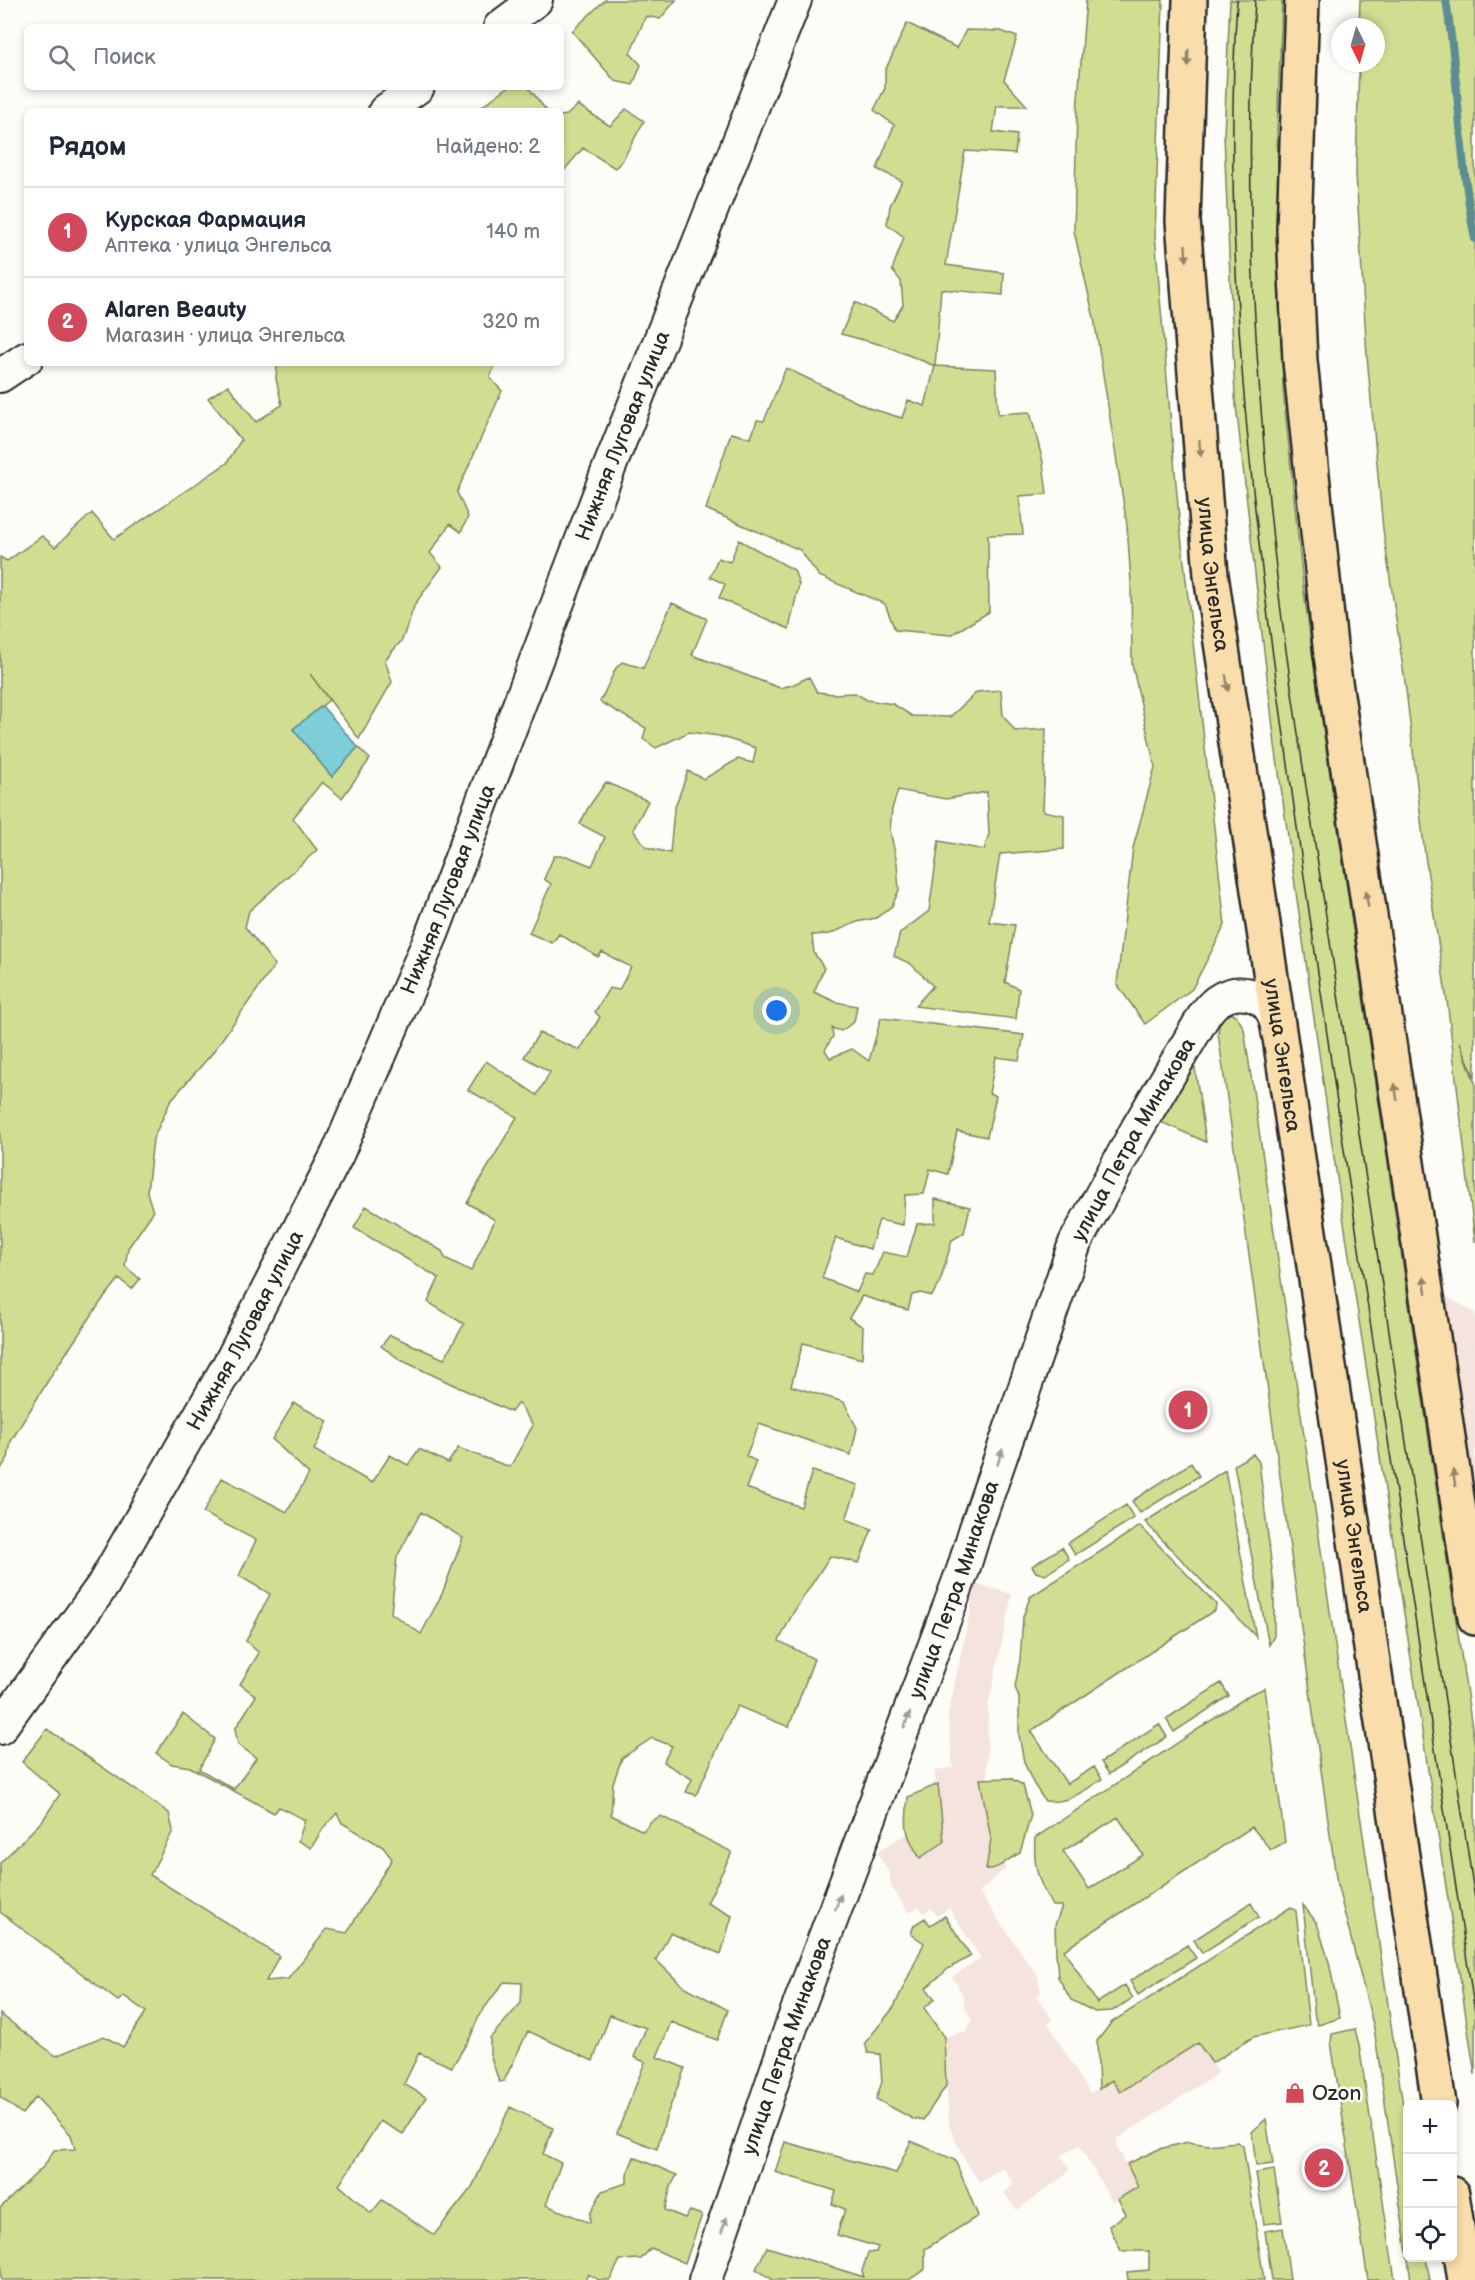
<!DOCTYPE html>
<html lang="ru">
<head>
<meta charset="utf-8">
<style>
	:root { --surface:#fff; --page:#f6f6f7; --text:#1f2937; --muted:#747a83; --line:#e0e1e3; --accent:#d1495b }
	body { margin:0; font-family:"Balsamiq Sans",sans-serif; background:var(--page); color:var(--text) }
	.controls { position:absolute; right:18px; bottom:18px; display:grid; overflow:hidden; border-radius:9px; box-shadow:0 3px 9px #0003 }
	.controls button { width:54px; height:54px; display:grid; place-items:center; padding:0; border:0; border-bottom:2px solid var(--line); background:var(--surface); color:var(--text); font:30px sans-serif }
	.compass { position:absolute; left:1331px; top:18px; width:54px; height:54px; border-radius:50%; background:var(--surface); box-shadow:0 3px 9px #0003; rotate:175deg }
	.you { position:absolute; left:777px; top:1011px; width:21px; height:21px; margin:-15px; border:4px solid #fff; border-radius:50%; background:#1a73e8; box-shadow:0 0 0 9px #1a73e833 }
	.badge { display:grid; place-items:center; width:39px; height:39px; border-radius:50%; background:var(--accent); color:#fff; font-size:20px; font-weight:700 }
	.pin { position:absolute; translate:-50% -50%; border:3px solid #fff; box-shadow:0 2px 6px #0006 }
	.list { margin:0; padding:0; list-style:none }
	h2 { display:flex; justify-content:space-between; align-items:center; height:78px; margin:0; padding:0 24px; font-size:26px }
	h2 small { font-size:20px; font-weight:400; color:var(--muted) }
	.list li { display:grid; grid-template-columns:39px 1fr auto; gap:18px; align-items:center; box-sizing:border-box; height:90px; padding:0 24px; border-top:2px solid var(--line) }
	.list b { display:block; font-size:22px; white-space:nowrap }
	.list p { margin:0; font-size:20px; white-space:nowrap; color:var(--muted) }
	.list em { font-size:20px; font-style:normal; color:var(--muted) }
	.icon { flex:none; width:33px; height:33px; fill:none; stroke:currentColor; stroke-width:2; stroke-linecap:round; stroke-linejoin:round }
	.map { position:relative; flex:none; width:1475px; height:2280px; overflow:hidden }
	.search { position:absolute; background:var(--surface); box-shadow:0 3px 9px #0003; left:24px; top:24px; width:540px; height:66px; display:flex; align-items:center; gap:15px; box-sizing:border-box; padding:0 21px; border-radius:9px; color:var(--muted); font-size:22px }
	.panel { position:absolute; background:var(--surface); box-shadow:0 3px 9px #0003; left:24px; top:108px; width:540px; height:258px; border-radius:9px }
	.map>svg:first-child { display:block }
	.built { fill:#f5e3dd }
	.green { fill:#d1de92; stroke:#7e845e; stroke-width:1.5; fill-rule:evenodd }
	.water { fill:#7dced8; stroke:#5c8d93; stroke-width:1.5 }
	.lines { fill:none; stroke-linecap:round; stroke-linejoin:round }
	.stream { stroke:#5c8d93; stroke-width:8 }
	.street-casing { stroke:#2b2b2b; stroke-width:36 }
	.primary-casing { stroke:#2b2b2b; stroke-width:38 }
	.street { stroke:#fdfcf7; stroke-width:32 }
	.primary { stroke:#f9deab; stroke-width:33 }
	.tram { stroke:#2b2b2b; stroke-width:1.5 }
	.oneway { fill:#92846b }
	.oneway2 { fill:#9e9e9b }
	.labels { text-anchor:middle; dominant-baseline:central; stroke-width:5; stroke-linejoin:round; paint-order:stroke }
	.street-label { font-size:21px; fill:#2b2b2b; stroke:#fdfcf7 }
	.poi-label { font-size:21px; fill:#2b2b2b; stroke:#fdfcf7; text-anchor:start }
</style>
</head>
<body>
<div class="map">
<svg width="1475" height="2280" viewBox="0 0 1475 2280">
	<rect width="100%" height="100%" fill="#fdfcf7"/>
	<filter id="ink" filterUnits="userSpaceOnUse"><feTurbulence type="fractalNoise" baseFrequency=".0167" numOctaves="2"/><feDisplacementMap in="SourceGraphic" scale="12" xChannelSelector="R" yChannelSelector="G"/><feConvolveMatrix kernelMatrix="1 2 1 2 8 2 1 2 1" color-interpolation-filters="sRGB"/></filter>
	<g filter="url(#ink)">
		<path class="built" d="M 1444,1295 L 1475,1313 L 1475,1504 Z
			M 976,1584 L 1012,1594 L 988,1707 L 987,1765 L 992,1823 L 1001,1830 L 1005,1869 L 979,1892 L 1037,1975 L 1041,1992 L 1036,1996 L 1053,2020 L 1048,2023 L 1090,2094 L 1112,2080 L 1121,2092 L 1199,2042 L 1218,2073 L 1117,2139 L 1117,2147 L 1138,2187 L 1112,2202 L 1079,2145 L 1061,2156 L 1069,2167 L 1068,2173 L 1017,2210 L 1004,2193 L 1014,2184 L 1003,2167 L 979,2182 L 965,2160 L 949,2126 L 944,2037 L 966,2031 L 972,2021 L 964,2005 L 964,1996 L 952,1977 L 981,1958 L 949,1908 L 937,1916 L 931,1908 L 923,1913 L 919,1906 L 909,1913 L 890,1885 L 890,1874 L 877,1852 L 909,1832 L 937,1832 L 935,1771 L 953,1767 L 948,1715 Z"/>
		<path class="green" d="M 605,0 L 676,0 L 660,19 L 646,16 L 630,53 L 641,65 L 633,85 L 615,81 L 572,31 Z
			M 1086,0 L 1163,0 L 1155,233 L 1160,298 L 1179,518 L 1225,925 L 1192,989 L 1145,1024 L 1117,984 L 1133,848 L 1155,767 L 1132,664 L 1131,582 L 1127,525 L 1094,318 L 1074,231 L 1077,111 Z
			M 1230,0 L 1282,0 L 1277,133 L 1283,389 L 1303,585 L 1324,735 L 1475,1748 L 1475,2075 L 1333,1151 L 1275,745 L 1257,591 L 1235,396 L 1224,135 Z
			M 1360,0 L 1475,0 L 1475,1078 L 1460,1042 L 1475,1083 L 1475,1242 L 1448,1008 L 1425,855 L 1406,689 L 1383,529 L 1367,356 L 1356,173 L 1359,63 L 1376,63 L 1376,27 L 1359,27 Z
			M 907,23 L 957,48 L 966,30 L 1001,31 L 1017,37 L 1004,80 L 1027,106 L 997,106 L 993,132 L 1017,135 L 1015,154 L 965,151 L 946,265 L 1004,273 L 1003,295 L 941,289 L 935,366 L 996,369 L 998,414 L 1030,412 L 1043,462 L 1047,494 L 1019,496 L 1023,534 L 988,535 L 989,612 L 951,635 L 895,630 L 885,604 L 819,576 L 800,550 L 706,509 L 731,433 L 751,438 L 757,420 L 764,421 L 786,368 L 869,408 L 902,418 L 908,400 L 925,406 L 935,366 L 886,346 L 841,334 L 855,302 L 893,321 L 903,305 L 901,281 L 892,270 L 904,237 L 887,224 L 890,206 L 902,181 L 877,169 L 894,125 L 874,110 L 885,88 L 885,71 Z
			M 508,87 L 528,87 L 547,111 L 476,111 Z
			M 578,105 L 610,126 L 626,109 L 644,121 L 622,161 L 615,168 L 583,148 L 561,174 L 561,116 L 567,115 Z
			M 277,363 L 495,363 L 490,378 L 502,391 L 457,492 L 468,517 L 461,532 L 450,524 L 430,553 L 442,567 L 415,604 L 402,640 L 385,660 L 392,682 L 359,739 L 310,674 L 329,700 L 293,729 L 332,777 L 358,747 L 370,759 L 342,798 L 322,782 L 293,818 L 317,850 L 249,911 L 245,927 L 275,965 L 210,1056 L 171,1100 L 153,1139 L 147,1192 L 153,1212 L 128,1248 L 125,1266 L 140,1279 L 132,1289 L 119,1279 L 100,1303 L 54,1371 L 11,1441 L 8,1458 L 0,1470 L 0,557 L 7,561 L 42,536 L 55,547 L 92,513 L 114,539 L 227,463 L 241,440 L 208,398 L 228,385 L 256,422 L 282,405 L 276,379 Z
			M 739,540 L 794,570 L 799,584 L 789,629 L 719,598 L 725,584 L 710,577 L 718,558 L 730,562 Z
			M 672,603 L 707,619 L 692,655 L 780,688 L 792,685 L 809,677 L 817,692 L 834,694 L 855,693 L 867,700 L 893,704 L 912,716 L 950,717 L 977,692 L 1001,690 L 1003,715 L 1015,731 L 1046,729 L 1043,811 L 1064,815 L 1064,849 L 1000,854 L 989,922 L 1015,925 L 1005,982 L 1019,989 L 1016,1019 L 915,1006 L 933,986 L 911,964 L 894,956 L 900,933 L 929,911 L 939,841 L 984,850 L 989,834 L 987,792 L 946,799 L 898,790 L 892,809 L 890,830 L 897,863 L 899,890 L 892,906 L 876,918 L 857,922 L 830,934 L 812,935 L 814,953 L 824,968 L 814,992 L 836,1002 L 857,1006 L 854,1022 L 841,1031 L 832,1028 L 833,1036 L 825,1050 L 830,1058 L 852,1049 L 869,1061 L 881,1018 L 1024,1035 L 1019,1060 L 996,1057 L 989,1093 L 996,1096 L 987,1137 L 957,1131 L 948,1174 L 930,1169 L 924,1194 L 905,1195 L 903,1225 L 879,1220 L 870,1249 L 836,1238 L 822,1278 L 857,1292 L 865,1274 L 873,1275 L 883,1252 L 907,1257 L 917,1224 L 935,1223 L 935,1199 L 970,1207 L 964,1233 L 952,1240 L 941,1279 L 932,1296 L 921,1293 L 912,1295 L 908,1310 L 862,1296 L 849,1318 L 863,1327 L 862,1359 L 803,1343 L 791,1386 L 844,1402 L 857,1428 L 851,1455 L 759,1424 L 746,1456 L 756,1461 L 746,1488 L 801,1507 L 812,1471 L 858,1485 L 846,1519 L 872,1529 L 859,1563 L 830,1556 L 793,1613 L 779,1641 L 814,1659 L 789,1727 L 737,1706 L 696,1795 L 686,1792 L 692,1779 L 663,1762 L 672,1746 L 652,1738 L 622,1758 L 613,1783 L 611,1815 L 643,1831 L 651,1821 L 661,1816 L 732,1852 L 707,1903 L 732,1916 L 721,1954 L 670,1933 L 656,1960 L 682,1985 L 728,2010 L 717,2040 L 671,2022 L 657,2057 L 685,2068 L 666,2117 L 657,2149 L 617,2133 L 645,2062 L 634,2057 L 646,2028 L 610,2015 L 593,2061 L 528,2031 L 504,2081 L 499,2082 L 490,2054 L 490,2038 L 521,2003 L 522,1983 L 504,1982 L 479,2015 L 471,2036 L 452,2067 L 419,2053 L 404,2084 L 426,2097 L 403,2134 L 380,2121 L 339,2185 L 371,2213 L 382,2200 L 434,2235 L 472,2187 L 510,2107 L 553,2128 L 543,2154 L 561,2163 L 546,2205 L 590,2223 L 590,2214 L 602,2191 L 627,2183 L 627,2174 L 634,2157 L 677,2175 L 671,2186 L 665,2210 L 685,2218 L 690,2211 L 702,2215 L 685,2263 L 651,2248 L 641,2259 L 620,2260 L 610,2280 L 599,2280 L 588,2274 L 585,2280 L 1,2280 L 0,2208 L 44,2166 L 54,2150 L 75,2149 L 71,2135 L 36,2097 L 22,2114 L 0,2097 L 0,2014 L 56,2056 L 104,2036 L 123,2047 L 146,2012 L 124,1996 L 118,2001 L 0,1912 L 0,1863 L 43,1820 L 60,1794 L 22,1762 L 47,1729 L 169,1813 L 173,1831 L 150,1875 L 279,1956 L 266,1981 L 288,1979 L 327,1929 L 347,1933 L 392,1859 L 383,1847 L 342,1823 L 337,1813 L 324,1827 L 311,1848 L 298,1841 L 305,1820 L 279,1807 L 274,1813 L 190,1767 L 172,1764 L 156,1753 L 183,1714 L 215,1739 L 199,1769 L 234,1789 L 256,1758 L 238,1744 L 235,1729 L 256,1696 L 240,1684 L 259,1653 L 246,1641 L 270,1594 L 239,1576 L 256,1540 L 203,1513 L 222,1478 L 287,1512 L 309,1474 L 272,1439 L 294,1403 L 328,1421 L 314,1450 L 372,1483 L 390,1455 L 408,1465 L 419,1449 L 448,1463 L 458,1448 L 510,1467 L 533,1425 L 518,1403 L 511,1412 L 401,1360 L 381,1346 L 390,1335 L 444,1359 L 464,1324 L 428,1302 L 439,1278 L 354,1228 L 366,1206 L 442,1251 L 445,1258 L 471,1271 L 495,1220 L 467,1203 L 517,1117 L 468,1090 L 486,1061 L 537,1095 L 550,1072 L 524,1057 L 539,1033 L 580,1050 L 600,1017 L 595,1012 L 609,988 L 619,990 L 631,967 L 602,952 L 598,957 L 559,934 L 552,943 L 529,933 L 551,884 L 544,879 L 554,856 L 567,856 L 592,866 L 605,837 L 580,824 L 588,808 L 606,782 L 648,801 L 633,830 L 646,847 L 670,853 L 674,810 L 688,771 L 704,779 L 738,759 L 753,763 L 756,748 L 719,736 L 689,732 L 656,748 L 643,739 L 646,728 L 600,702 L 616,668 L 622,662 L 643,668 ZM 421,1512 L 463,1538 L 442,1594 L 421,1634 L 391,1613 L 397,1557 Z
			M 1229,1013 L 1236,1015 L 1244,1029 L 1407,2133 L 1408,2258 L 1426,2258 L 1430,2280 L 1411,2280 L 1374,2028 L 1337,1884 L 1218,1033 L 1221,1017 Z
			M 1190,1066 L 1195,1068 L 1196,1075 L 1206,1142 L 1154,1119 Z
			M 1253,1454 L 1259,1462 L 1274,1586 L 1274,1636 L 1269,1645 L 1234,1465 Z
			M 1191,1463 L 1199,1476 L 1140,1513 L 1132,1501 Z
			M 1225,1470 L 1256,1637 L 1145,1522 Z
			M 1126,1505 L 1134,1518 L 1075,1555 L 1068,1543 Z
			M 1140,1526 L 1216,1604 L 1215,1610 L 1031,1731 L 1067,1784 L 1094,1767 L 1102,1779 C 1084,1791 1068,1804 1045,1801 L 1033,1783 L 1024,1762 L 1019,1735 L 1019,1698 L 1015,1687 L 1020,1660 L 1023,1617 L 1030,1597 Z
			M 1062,1547 L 1069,1559 L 1045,1575 L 1036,1572 L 1032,1566 Z
			M 1221,1683 L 1229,1696 L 1174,1732 L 1166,1719 Z
			M 1265,1688 L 1285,1842 L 1271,1850 L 1252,1827 L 1064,1950 L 1097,2003 L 1125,1985 L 1133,1998 L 1112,2011 L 1095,2012 L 1071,2000 L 1058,1977 L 1056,1953 L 1055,1925 L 1062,1906 L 1052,1906 C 1038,1881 1033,1866 1035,1838 L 1251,1694 ZM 1118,1817 L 1143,1855 L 1089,1889 L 1063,1851 Z
			M 1159,1724 L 1167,1737 L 1109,1774 L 1101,1762 Z
			M 1010,1778 L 1023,1785 L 1031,1815 L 1020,1853 C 1007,1859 1002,1868 986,1870 L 991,1839 L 980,1779 Z
			M 938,1784 L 944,1842 L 920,1858 C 904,1833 905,1826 908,1797 Z
			M 1251,1903 L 1259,1917 L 1202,1953 L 1194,1940 Z
			M 1303,1905 L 1317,1923 L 1329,1962 L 1340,2018 L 1318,2025 L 1315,2018 Z
			M 1291,1907 L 1296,1911 L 1309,2025 L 1253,2037 L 1212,2063 L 1198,2043 L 1120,2092 L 1112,2080 L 1099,2089 L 1097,2041 L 1112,2022 Z
			M 945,1916 L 971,1956 L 948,1969 L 926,1988 L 935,1999 L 924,2008 L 944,2037 L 946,2086 L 923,2120 L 913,2119 L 876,2099 L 882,2082 L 880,2054 L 868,2053 L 865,2043 L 894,2007 L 924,1943 L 911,1934 L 914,1925 L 925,1918 L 930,1925 Z
			M 1187,1945 L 1196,1958 L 1138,1995 L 1130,1981 Z
			M 1355,2029 L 1359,2045 L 1395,2280 L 1368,2280 L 1331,2042 L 1332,2034 Z
			M 1266,2119 L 1273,2164 L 1256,2166 L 1252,2132 Z
			M 911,2141 L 955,2160 L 978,2216 L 925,2249 L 925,2269 L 909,2280 L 773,2280 L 756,2269 L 767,2247 L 864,2277 L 862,2271 L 868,2253 L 876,2252 L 878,2247 L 837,2235 L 845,2209 L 832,2204 L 836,2191 L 775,2172 L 785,2142 L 896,2173 Z
			M 1188,2142 L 1208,2145 L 1237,2142 L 1243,2146 L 1264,2280 L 1128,2280 L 1127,2272 L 1149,2270 L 1149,2251 L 1121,2251 L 1109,2226 L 1126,2214 L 1118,2199 L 1138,2187 L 1127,2164 L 1159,2149 Z
			M 1274,2170 L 1282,2222 L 1264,2224 L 1256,2173 Z
			M 1283,2228 L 1290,2280 L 1272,2280 L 1265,2231 Z"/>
		<path class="water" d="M 322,706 L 358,747 L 332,777 L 293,729 Z"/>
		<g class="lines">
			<path class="stream" d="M 1446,0 C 1459,79 1459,160 1475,239"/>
			<g class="street-casing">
				<g id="street">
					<path d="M 500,27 L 536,0"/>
					<path d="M 385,111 L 418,87"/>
					<path d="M 0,376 L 27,358"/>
					<path id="s1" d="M 0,1728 L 103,1585 L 232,1359 L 337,1155 L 432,934 L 606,476 L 795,0"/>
					<path id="s2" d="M 705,2280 L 791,2027 L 963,1570 L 975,1531 L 1075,1243 L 1137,1129 L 1205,1014 C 1209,1009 1213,1003 1219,1000 C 1237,988 1263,993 1273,1013 C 1276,1019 1277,1026 1278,1032"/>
				</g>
			</g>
			<g class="primary-casing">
				<g id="primary">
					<path id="s3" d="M 1190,0 L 1183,221 L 1211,575 L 1439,2104"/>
					<path d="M 1302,0 L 1294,230 L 1300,361 L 1331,655 L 1475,1618"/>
					<path d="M 1452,2194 L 1465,2280"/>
				</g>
			</g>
			<use href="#street" class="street"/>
			<use href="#primary" class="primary"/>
			<path class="tram" d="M 1237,0 C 1218,303 1265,604 1308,904 C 1361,1274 1420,1643 1475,2013
				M 1255,0 C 1243,195 1256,391 1278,586 C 1290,694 1309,802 1325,909 C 1373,1240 1426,1569 1475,1899"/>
		</g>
		<defs><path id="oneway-solid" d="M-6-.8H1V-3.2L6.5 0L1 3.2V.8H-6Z" transform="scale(1.5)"/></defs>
		<g class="oneway">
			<use href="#oneway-solid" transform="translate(1188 58) rotate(92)"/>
			<use href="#oneway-solid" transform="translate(1186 253) rotate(86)"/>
			<use href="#oneway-solid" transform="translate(1200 448) rotate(85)"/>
			<use href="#oneway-solid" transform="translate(1227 683) rotate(82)"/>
			<use href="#oneway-solid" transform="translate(1367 899) rotate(-98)"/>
			<use href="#oneway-solid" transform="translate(1396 1092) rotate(-98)"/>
			<use href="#oneway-solid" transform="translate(1425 1285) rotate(-98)"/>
			<use href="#oneway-solid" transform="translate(1454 1478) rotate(-99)"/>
		</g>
		<g class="oneway2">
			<use href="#oneway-solid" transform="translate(1000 1457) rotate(-71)"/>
			<use href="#oneway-solid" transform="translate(907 1720) rotate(-69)"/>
			<use href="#oneway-solid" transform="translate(838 1902) rotate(-69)"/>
			<use href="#oneway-solid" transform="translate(724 2225) rotate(-71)"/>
		</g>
	</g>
	<defs>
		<g id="shop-bare" transform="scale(1.62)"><path d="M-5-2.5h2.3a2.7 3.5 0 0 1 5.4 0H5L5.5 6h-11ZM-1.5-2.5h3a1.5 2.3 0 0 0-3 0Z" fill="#d1495b" stroke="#fdfcf7" stroke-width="2.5" paint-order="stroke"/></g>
	</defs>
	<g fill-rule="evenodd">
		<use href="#shop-bare" x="1295" y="2093"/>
	</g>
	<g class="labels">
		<g class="street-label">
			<text stroke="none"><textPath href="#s1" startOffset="1440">Нижняя Луговая улица</textPath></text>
			<text stroke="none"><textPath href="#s3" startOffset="576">улица Энгельса</textPath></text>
			<text stroke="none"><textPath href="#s1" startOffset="954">Нижняя Луговая улица</textPath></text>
			<text stroke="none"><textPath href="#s3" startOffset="1062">улица Энгельса</textPath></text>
			<text stroke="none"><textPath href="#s2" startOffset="1220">улица Петра Минакова</textPath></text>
			<text stroke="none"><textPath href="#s1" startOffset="468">Нижняя Луговая улица</textPath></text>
			<text stroke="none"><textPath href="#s3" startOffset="1548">улица Энгельса</textPath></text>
			<text stroke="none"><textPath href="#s2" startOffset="734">улица Петра Минакова</textPath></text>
			<text stroke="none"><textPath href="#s2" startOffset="248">улица Петра Минакова</textPath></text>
		</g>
		<g class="poi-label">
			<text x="1312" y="2093">Ozon</text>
		</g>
	</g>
</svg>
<div class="controls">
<button>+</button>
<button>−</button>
<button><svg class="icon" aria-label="locate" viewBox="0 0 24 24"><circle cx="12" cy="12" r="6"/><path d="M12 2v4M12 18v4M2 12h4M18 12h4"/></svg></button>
</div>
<svg class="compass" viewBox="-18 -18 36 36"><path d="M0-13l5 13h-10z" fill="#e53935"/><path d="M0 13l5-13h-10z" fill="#747a83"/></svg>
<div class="you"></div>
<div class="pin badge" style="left:1188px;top:1410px">1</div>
<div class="pin badge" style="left:1324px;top:2168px">2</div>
<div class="search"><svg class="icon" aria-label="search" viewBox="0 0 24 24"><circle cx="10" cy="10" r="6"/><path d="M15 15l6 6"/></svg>Поиск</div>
<section class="panel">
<h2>Рядом<small>Найдено: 2</small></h2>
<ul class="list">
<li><span class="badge">1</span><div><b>Курская Фармация</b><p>Аптека · улица Энгельса</p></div><em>140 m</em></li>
<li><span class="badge">2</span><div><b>Alaren Beauty</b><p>Магазин · улица Энгельса</p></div><em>320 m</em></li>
</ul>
</section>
</div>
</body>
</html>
